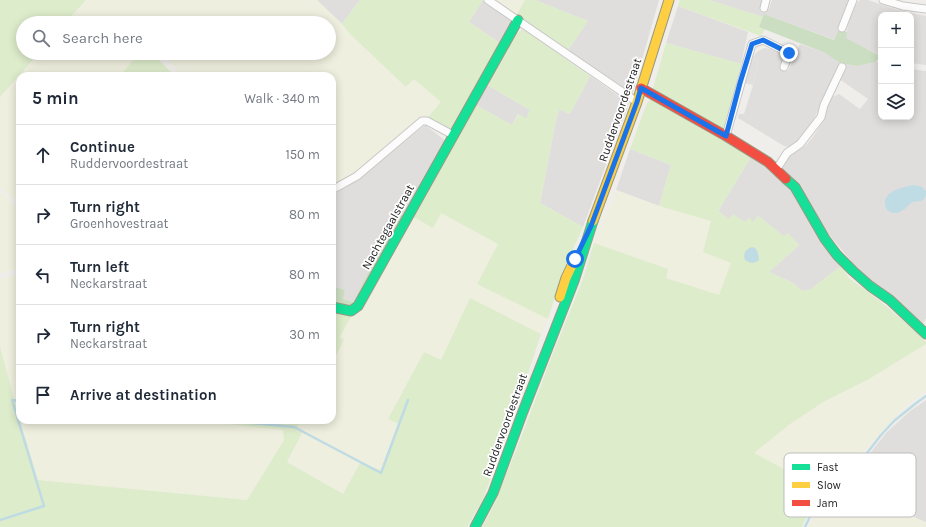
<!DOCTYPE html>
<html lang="en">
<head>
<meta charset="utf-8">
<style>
	:root { --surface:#fff; --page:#f6f6f7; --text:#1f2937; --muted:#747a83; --line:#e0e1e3 }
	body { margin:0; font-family:Karla,sans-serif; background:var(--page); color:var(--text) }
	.controls { position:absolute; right:12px; top:12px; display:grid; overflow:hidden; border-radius:8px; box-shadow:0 2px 10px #0003 }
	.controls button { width:36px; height:36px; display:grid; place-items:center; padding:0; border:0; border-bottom:1px solid var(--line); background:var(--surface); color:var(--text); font:20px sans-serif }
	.stop { position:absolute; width:12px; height:12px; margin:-9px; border:3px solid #1a73e8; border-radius:50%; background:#fff }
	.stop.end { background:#1a73e8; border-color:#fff; box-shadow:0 1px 4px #0008 }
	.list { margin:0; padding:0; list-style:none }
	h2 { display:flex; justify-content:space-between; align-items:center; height:52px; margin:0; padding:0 16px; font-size:17px }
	h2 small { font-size:13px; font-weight:400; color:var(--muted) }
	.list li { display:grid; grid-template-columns:26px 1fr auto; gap:12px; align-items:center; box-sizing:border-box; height:60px; padding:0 16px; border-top:1px solid var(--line) }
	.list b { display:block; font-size:15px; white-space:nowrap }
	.list p { margin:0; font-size:13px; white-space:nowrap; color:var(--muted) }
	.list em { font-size:13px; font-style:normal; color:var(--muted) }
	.icon { flex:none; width:22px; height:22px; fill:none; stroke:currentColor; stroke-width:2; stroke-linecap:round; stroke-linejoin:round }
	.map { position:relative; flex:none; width:926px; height:527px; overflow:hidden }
	.search { position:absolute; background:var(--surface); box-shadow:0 2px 10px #0003; left:16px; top:16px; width:320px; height:44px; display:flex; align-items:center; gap:10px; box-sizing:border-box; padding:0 14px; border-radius:22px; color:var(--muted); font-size:15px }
	.panel { position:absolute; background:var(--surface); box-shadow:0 2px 10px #0003; left:16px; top:72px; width:320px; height:352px; border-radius:12px }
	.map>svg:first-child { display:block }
	.residential { fill:#dfdedc }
	.farmland { fill:#efefdf }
	.grass { fill:#ddeccb }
	.forest { fill:#cbdec1 }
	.parking { fill:#e0dfde }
	.water { fill:#bfdbe3 }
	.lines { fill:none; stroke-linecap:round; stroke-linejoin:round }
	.stream { stroke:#bfdbe3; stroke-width:2.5 }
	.street-casing { stroke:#c9c8c7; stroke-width:9 }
	.fast-casing { stroke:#999a82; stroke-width:11 }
	.slow-casing { stroke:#999a82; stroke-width:11 }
	.jam-casing { stroke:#999a82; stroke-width:11 }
	.street { stroke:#fdfcfc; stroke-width:7 }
	.fast { stroke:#16e098; stroke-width:9 }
	.slow { stroke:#ffcf43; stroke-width:9 }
	.jam { stroke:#f24e42; stroke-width:9 }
	.route { stroke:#1a73e8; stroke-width:5 }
	.labels { text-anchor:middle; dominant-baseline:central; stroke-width:3.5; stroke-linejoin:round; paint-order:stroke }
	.street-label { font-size:12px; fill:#222; stroke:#fff }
	.key { fill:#fff; stroke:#bdbdbd; stroke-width:1 }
	.key-label { font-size:11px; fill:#222 }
</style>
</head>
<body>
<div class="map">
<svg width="926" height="527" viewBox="0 0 926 527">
	<rect width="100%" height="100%" fill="#f0eeeb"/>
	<path class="residential" d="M 318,0 L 360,0 L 342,24 L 318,1 Z
		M 483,0 L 513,22 L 500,43 L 469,22 Z
		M 535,0 L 659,0 L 632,95 L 568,50 L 588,21 Z
		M 709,0 L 764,0 L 762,6 L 769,9 L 772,0 L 851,0 L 835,40 L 764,14 L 763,17 Z
		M 860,0 L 868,0 L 895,9 L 926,16 L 926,65 L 911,63 L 911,15 L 881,15 L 881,56 L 845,38 L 850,18 L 856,5 Z
		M 678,6 L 748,32 L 741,64 L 666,43 Z
		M 800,44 L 825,53 L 840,63 L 857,66 L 876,62 L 881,63 L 881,117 L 911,117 L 911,69 L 926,71 L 926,318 L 923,324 L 859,270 L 851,261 L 818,221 L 784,172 L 783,166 L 789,156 L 801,149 L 807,144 L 813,137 L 824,120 L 828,105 L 832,97 L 839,94 L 860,109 L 868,99 L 835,76 L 811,125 L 796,144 L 788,147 L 784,146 L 738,118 L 739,114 L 744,114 L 753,85 L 759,60 L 752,58 L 757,52 L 764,48 L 771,49 L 785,56 L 780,67 L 788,71 Z
		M 590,76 L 629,103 L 583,227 L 540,203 L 555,125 L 559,109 L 570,114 Z
		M 484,83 L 530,110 L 526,119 L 518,114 L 512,125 L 474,104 Z
		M 425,125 L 447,142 L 406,216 L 399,213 L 353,302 L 343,299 L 345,290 L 332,286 L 332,196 L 351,184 L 386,157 Z
		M 630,149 L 671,165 L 659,206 L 616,190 Z
		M 751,157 L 764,165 L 791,188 L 841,266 L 811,289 L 805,291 L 801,290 L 793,283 L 769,272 L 799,245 L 787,233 L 784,237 L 758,216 L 753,222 L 745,222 L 729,219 L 718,211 Z
		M 926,400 L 926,522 L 900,512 L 916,480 L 871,452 L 886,433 L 910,411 Z"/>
	<path class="farmland" d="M 86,0 L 108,0 L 110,1 L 111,0 L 318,0 L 318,1 L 342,24 L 351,35 L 406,87 L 414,79 L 441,102 L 427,118 L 346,181 L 332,189 L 332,76 L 183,76 L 161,53 L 329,53 L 329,23 L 65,23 Z
		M 493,0 L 525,0 L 516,16 Z
		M 39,53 L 139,53 L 120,76 L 20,76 L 20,192 L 13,200 L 0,187 L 0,97 Z
		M 616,190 L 659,206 L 712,221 L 731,263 L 719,296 L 666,278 L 668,269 L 594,243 Z
		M 2,193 L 20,211 L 20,269 L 0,273 L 0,196 Z
		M 441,213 L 498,244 L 477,284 L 548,319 L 541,334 L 470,299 L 441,360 L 424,352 L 388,419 L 399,424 L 381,471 L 360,464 L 343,494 L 287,462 L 302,434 L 296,430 L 301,420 L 332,420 L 332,363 L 344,340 L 339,338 L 351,316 L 356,314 L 359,310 L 412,216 Z
		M 20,275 L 20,418 L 0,347 L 0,279 Z
		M 926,344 L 926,391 L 904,407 L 863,452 L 835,464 L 820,488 L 753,453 L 790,424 L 825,401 L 869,379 Z
		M 21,420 L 190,420 L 283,430 L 284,440 L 247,500 L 38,480 Z
		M 829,483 L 926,522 L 926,527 L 809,527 Z"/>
	<path class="grass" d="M 0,0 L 86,0 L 65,23 L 23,23 L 23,53 L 39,53 L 0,97 Z
		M 360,0 L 483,0 L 469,22 L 500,43 L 451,129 L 442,126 L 427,118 L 441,102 L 414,79 L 406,87 L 351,35 L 342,24 Z
		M 525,0 L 535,0 L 588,21 L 568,50 L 516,16 Z
		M 680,0 L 709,0 L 763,17 L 759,27 L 765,29 L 761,36 L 678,6 Z
		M 523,29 L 590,76 L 570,114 L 559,109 L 555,125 L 540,203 L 583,227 L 565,267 L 548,319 L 477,284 L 498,244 L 441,213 L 433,228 L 412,216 L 474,104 L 512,125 L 519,114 L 526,119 L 530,110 L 484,83 L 516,34 Z
		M 666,43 L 741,64 L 725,130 L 654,91 L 653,88 Z
		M 139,53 L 152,53 L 175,76 L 120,76 Z
		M 650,100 L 656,102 L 751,157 L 718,211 L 729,219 L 733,214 L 745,222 L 749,217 L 753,222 L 758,216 L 784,236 L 788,233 L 799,245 L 769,272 L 793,283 L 801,290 L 805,291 L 811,289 L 841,266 L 849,278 L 880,301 L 914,330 L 926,342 L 926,344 L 869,379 L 825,401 L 790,424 L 754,453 L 820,488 L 802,527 L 482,527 L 494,505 L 517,448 L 555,348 L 571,309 L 583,279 L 594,243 L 668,269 L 666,278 L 719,295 L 731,263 L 703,252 L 711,221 L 659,206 L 671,165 L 630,149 L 647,103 Z
		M 470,298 L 541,334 L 518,404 L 483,499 L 467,527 L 0,527 L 0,347 L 20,420 L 38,480 L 247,500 L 284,440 L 283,430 L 190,420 L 301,420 L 296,430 L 302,433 L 287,462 L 343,494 L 360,463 L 381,470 L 399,424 L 388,419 L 424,352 L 441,360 Z
		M 332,312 L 351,316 L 340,337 L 344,340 L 332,363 Z
		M 871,452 L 916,480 L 900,512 L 829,483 L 839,468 L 845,465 L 858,463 L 864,459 Z"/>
	<path class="forest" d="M 764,14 L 834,40 L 839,30 L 847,32 L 846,38 L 880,56 L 876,62 L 857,66 L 840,63 L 825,53 L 759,27 Z
		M 399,213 L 406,216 L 356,309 L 332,305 L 332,286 L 345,290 L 343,299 L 353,302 Z"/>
	<path class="parking" d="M 752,58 L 759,60 L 753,85 L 745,83 Z"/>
	<path class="water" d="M 913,185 L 922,187 L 926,191 C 926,202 922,201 912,202 C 907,207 901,214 893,213 C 890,212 889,211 887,210 C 878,193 900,188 913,185 Z
		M 752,247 C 758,248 758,254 759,260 C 754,264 750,263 745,260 C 743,254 745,249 752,247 Z"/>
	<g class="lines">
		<path class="stream" d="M 218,420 L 294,427 L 381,473 L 408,400
			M 0,520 L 44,506 L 12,400 L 20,401
			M 805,527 L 833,469 L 844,461 L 864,457 L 881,435 L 894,421 L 915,404 L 926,396"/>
		<g class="street-casing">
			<path id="street" d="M 488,0 L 637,102
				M 883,0 L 903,6 L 926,9
				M 764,8 L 766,0
				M 842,28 L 853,0
				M 726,136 L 752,44 L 763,40 L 789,53 L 784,67
				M 776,170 L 787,153 L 800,144 L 821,117 L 824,105 L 842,67
				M 332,190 L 357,176 L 422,121 L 427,121 L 453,135"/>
		</g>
		<g class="fast-casing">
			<path id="fast" d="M 786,179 L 795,187 L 825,239 L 837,255 L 853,271 L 870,286 L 890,300 L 926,334
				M 332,307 L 351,311 L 358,306 L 518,20
				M 475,527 L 493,493 L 522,414 L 574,281 L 593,221"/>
		</g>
		<g class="slow-casing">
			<path id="slow" d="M 593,221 L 637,102 L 669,0
				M 560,297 L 566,278 L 574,261"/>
		</g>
		<g class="jam-casing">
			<path id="jam" d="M 641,88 L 726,136 L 768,162 L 786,179"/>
		</g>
		<use href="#street" class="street"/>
		<use href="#fast" class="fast"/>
		<use href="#slow" class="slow"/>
		<use href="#jam" class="jam"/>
	</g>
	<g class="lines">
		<path class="route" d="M 575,259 L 591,226 L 637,102 L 641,88 L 726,136 L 740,83 L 752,44 L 763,40 L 789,53"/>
	</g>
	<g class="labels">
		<g class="street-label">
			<text transform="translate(620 110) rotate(-71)">Ruddervoordestraat</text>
			<text transform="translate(388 227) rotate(-61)">Nachtegaalstraat</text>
			<text transform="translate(505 425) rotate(-70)">Ruddervoordestraat</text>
		</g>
	</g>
	<rect x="784" y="453" width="132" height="64" rx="6" class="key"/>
	<rect x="792" y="464" width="18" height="6" fill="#16e098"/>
	<rect x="792" y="482" width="18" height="6" fill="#ffcf43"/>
	<rect x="792" y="500" width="18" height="6" fill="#f24e42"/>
	<g class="key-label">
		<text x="817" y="471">Fast</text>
		<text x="817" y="489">Slow</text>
		<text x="817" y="507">Jam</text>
	</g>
</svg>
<div class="controls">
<button>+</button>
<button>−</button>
<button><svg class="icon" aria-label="layers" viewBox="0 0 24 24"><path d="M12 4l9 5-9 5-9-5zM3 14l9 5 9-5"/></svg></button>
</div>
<div class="stop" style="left:575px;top:259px"></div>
<div class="stop end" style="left:789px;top:53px"></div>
<div class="search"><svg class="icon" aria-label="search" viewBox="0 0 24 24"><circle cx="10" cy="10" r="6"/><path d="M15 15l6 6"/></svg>Search here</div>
<section class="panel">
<h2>5 min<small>Walk · 340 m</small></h2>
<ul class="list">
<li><svg class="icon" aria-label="ahead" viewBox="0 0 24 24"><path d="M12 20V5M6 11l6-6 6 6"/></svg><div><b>Continue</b><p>Ruddervoordestraat</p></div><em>150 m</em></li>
<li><svg class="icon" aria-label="right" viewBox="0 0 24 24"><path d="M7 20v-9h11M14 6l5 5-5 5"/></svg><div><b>Turn right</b><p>Groenhovestraat</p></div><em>80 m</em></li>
<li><svg class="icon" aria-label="left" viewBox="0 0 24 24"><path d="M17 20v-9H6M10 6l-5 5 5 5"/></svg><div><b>Turn left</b><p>Neckarstraat</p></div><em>80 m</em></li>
<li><svg class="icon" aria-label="right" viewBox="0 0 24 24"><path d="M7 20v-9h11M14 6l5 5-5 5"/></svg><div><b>Turn right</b><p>Neckarstraat</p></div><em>30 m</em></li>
<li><svg class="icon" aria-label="arrive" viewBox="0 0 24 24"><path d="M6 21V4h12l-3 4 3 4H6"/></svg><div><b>Arrive at destination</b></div></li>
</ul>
</section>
</div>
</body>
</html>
